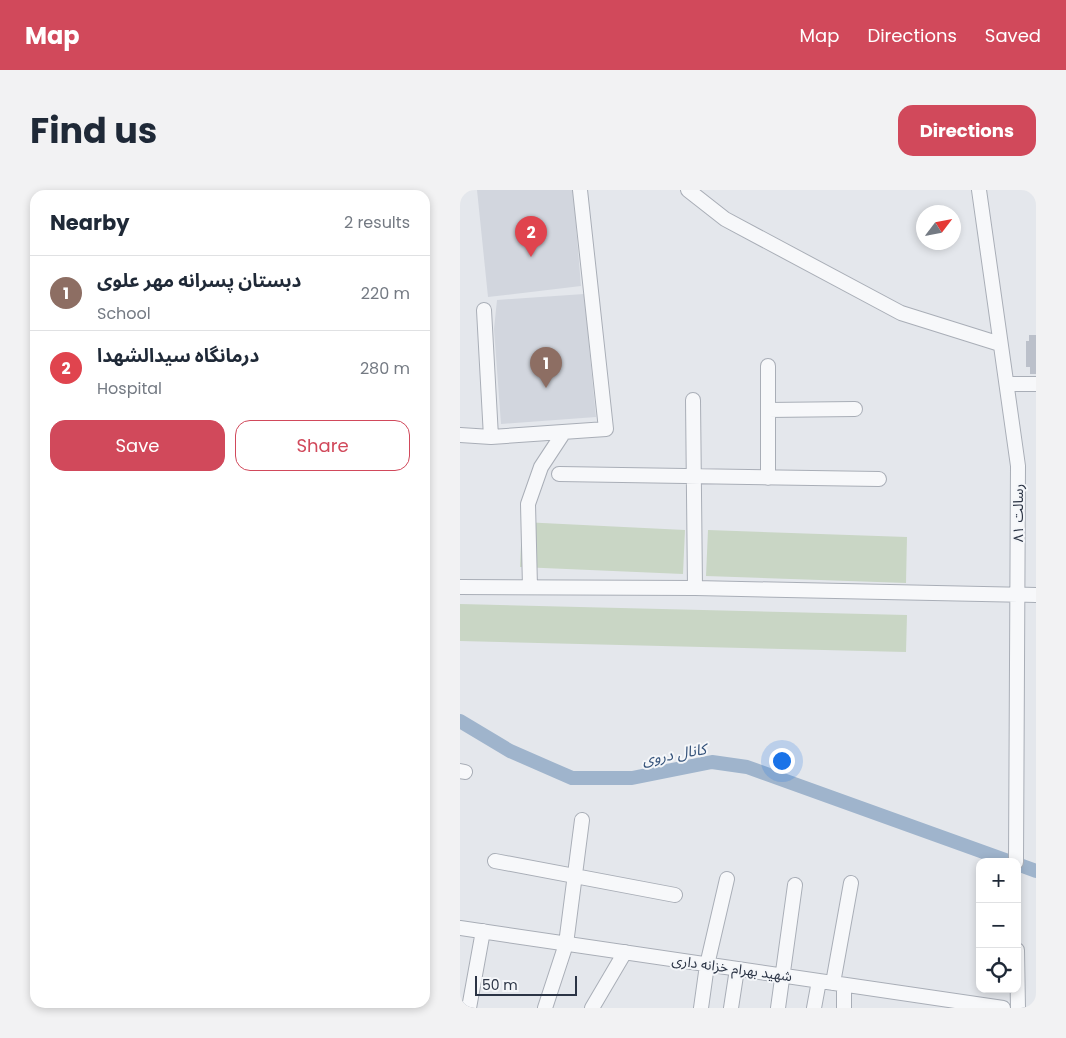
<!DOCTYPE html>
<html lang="en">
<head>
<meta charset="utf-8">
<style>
	:root { --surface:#fff; --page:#f2f2f3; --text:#1f2937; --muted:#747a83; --line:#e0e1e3; --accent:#d1495b }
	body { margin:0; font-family:Poppins,"Noto Sans Arabic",sans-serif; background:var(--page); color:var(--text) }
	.controls { position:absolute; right:15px; bottom:15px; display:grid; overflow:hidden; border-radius:10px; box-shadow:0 2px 8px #0003 }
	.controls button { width:45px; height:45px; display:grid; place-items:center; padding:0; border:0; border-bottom:1px solid var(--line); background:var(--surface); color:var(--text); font:25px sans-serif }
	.compass { position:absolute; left:456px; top:15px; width:45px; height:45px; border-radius:50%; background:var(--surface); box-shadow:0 2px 8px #0003; rotate:58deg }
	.scale { position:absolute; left:15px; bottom:12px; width:102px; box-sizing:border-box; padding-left:5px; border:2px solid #2b3445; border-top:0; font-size:14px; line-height:18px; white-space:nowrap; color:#2b3445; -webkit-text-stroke:4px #f4f6f9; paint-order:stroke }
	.you { position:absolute; left:321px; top:570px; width:18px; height:18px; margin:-12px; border:4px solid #fff; border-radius:50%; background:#1a73e8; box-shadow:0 0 0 8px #1a73e833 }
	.badge { display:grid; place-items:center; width:32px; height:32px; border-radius:50%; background:var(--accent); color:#fff; font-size:16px; font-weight:700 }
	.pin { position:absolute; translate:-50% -41px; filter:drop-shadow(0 1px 2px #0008) }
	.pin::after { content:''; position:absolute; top:26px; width:18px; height:15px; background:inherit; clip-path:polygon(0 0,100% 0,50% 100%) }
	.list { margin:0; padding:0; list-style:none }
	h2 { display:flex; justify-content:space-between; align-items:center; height:65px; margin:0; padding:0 20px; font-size:21px }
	h2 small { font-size:16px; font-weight:400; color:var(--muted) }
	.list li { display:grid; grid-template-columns:32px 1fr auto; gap:15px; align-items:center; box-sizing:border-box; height:75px; padding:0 20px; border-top:1px solid var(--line) }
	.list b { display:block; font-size:19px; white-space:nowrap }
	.list p { margin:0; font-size:16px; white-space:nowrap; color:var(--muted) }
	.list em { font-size:16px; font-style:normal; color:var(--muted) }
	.actions { display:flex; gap:10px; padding:15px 20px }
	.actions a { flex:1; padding:11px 0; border:1px solid var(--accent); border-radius:15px; text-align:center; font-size:18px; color:var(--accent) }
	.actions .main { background:var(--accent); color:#fff }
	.icon { flex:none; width:28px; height:28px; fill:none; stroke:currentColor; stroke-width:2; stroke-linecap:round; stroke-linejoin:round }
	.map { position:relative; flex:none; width:576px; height:818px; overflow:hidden; border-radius:15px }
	header { display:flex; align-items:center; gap:30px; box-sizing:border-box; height:70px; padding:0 25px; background:var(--accent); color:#fff }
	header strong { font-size:24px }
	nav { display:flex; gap:28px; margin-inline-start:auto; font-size:18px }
	.intro { display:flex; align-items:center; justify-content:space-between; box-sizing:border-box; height:120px; padding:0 30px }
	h1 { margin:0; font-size:35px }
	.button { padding:12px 22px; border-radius:15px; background:var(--accent); color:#fff; font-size:18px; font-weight:700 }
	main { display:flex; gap:30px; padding:0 30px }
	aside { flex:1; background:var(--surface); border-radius:15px; box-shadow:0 2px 8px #0003 }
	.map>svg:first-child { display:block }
	.built { fill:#d2d6de }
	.green { fill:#c9d6c5 }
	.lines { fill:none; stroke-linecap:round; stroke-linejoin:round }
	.canal { stroke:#9fb4cc; stroke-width:14 }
	.building { fill:#bbc0ca }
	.minor-casing { stroke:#a9aeb7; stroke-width:16 }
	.minor { stroke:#f7f8fa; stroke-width:14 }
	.labels { text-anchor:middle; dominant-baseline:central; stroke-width:4; stroke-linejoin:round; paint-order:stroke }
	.street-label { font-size:14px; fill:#2b3445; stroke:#f4f6f9 }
	.water-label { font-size:15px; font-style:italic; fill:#34527a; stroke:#f4f6f9 }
</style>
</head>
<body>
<header>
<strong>Map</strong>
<nav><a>Map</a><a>Directions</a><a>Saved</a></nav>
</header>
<div class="intro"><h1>Find us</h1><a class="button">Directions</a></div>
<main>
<aside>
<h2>Nearby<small>2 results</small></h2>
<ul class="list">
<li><span class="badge" style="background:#8d6e63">1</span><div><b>دبستان پسرانه مهر علوی</b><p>School</p></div><em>220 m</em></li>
<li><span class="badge" style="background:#e0444e">2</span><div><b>درمانگاه سیدالشهدا</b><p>Hospital</p></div><em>280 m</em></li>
</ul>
<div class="actions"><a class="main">Save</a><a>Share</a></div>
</aside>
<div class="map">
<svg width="576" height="818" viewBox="0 0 576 818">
	<rect width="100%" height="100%" fill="#e4e7ec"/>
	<path class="built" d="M 17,0 L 113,0 L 121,96 L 28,107 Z
		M 124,104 L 136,227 L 41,234 L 34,139 L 37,110 Z"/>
	<path class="green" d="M 62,332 L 225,340 L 223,384 L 60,377 Z
		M 248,340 L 447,347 L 446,393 L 246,386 Z
		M 0,414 L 447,425 L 446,462 L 0,451 Z"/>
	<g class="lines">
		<path class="canal" d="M 0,531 L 50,561 L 112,588 L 172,588 L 252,572 L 287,577 L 551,672
			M 557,674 L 576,681"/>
	</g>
	<path class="building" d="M 569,145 L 576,145 L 576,184 L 570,184 L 570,177 L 566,177 L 566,151 L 569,151 Z"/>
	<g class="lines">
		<g class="minor-casing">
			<path id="minor" d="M 228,0 L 265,29 L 441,123 L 540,154
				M 519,0 L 558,276 L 556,672
				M 24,120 L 31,247
				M 308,176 L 308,288
				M 547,194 L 576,194
				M 233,210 L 235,398
				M 308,220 L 395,219
				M 0,245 L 31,247 L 146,239 L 120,0
				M 99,284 L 419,289
				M 0,397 L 235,398 L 576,405
				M 70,397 L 68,314 L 81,277 L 104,242
				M 0,581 L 5,582
				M 35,671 L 215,705
				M 0,738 L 543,818
				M 557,760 L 558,818
				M 373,793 L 391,693
				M 384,795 L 384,818
				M 9,818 L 23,741
				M 85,818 L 106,754 L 122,630
				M 132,818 L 165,762
				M 241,818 L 247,775 L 267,689
				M 271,818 L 277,779
				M 318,818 L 335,695
				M 354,818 L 359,791"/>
		</g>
		<use href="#minor" class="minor"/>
	</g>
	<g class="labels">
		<g class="street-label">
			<text transform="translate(558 323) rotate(-90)">رسالت ۸۱</text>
			<text transform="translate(272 778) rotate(8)">شهید بهرام خزانه داری</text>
		</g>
		<g class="water-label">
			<text transform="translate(214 564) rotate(-10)">کانال دروی</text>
		</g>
	</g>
</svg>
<div class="controls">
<button>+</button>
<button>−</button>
<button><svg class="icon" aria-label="locate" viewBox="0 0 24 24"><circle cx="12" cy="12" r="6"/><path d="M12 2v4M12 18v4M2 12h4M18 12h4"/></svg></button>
</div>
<svg class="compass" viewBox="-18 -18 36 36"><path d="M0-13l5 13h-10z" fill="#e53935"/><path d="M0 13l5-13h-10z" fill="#747a83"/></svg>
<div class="scale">50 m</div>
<div class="you"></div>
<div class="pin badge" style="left:86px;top:198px;background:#8d6e63">1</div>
<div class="pin badge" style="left:71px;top:67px;background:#e0444e">2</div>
</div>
</main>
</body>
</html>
